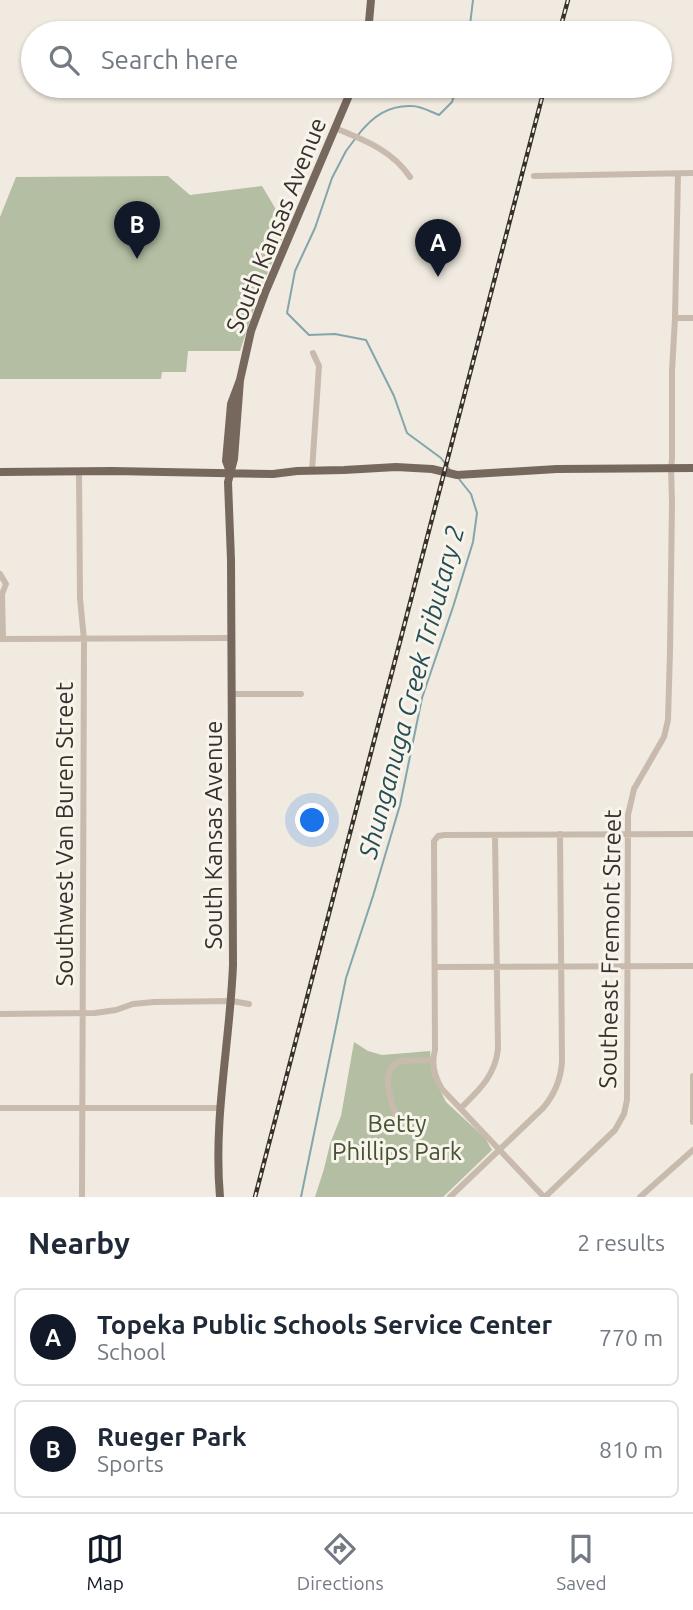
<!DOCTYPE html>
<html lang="en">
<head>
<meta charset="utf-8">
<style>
	:root { --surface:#fff; --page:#f2f2f3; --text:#1f2937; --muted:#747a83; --line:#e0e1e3; --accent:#111827 }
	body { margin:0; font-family:Ubuntu,sans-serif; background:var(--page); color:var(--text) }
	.you { position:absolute; left:313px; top:821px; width:24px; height:24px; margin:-18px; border:5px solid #fff; border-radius:50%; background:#1a73e8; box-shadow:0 0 0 10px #1a73e833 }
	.badge { display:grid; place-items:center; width:46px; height:46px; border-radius:50%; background:var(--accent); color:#fff; font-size:23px; font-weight:700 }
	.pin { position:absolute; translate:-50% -58px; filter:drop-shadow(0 2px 4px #0008) }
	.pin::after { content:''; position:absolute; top:37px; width:24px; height:21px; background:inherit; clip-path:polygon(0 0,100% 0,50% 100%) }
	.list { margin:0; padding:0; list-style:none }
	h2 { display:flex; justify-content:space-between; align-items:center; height:91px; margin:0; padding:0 28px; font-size:30px }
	h2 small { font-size:23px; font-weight:400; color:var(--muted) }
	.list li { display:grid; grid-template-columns:46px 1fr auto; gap:21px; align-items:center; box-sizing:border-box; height:98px; margin:0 14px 14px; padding:0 14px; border:2px solid var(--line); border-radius:10px }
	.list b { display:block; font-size:26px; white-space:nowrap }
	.list p { margin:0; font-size:23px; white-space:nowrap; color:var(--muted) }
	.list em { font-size:23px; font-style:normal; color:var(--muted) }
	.icon { flex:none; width:38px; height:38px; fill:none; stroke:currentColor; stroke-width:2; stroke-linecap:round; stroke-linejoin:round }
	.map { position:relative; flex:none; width:693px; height:1197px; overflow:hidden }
	.search { position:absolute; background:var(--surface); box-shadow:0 2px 5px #0004; left:21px; right:21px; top:21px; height:77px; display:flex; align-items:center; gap:18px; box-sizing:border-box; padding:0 24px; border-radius:38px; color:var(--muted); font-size:26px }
	.sheet { height:315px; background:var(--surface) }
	nav { display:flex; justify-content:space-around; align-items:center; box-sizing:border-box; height:98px; border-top:2px solid var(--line); background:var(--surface); font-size:19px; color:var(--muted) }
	nav a { display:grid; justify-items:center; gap:4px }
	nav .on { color:var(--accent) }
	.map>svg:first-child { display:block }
	.green { fill:#b3bea2 }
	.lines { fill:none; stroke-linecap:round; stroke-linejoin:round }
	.stream { stroke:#82a6ab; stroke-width:2 }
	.minor { stroke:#c8bbad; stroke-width:6 }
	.major { stroke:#77685e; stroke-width:8 }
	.rail-casing { stroke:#37302b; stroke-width:4.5 }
	.rail { stroke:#f8f4ec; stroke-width:2; stroke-dasharray:5; stroke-linecap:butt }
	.labels { text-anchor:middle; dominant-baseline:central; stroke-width:6; stroke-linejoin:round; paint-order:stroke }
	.street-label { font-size:24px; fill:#37302b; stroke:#f8f4ec }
	.park-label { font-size:24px; fill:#445331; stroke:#f8f4ec }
	.water-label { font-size:26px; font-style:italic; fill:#254e54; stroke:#f8f4ec }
</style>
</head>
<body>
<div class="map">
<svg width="693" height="1197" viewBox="0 0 693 1197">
	<rect width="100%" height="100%" fill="#f1eae0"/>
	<path class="green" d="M 168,176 L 190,195 L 262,186 L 287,228 L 260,290 L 240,351 L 188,351 L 186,372 L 162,372 L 161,379 L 0,379 L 0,217 L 16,177 Z
		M 354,1042 L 368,1051 L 382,1055 L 430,1051 L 432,1074 L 446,1102 L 485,1138 L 492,1150 L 443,1197 L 315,1197 L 324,1169 L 330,1144 L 341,1116 Z"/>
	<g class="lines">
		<path class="stream" d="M 469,33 L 473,0
			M 358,135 C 372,117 388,105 412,106 C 421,106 431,112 439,115 L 452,102 L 457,86
			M 355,139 L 346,151 L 332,178 L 315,228 L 295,271 L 287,313 L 309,335 L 335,334 L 366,340 L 394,396 L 407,433 L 441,458 L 450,470
			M 301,1197 L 346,978 L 373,896 L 400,805 L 422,698 L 453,607 L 473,542 L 477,513 L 471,494 L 459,479"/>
		<path class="minor" d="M 335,128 C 364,140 392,150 410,177
			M 534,176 L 693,173
			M 675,318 L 693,318
			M 79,471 L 80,598 L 84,640 L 82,1197
			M 312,471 L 319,366 L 313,353
			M 0,574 L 6,584 L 2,594 L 3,639
			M 0,639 L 231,638
			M 232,694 L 301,694
			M 435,967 L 693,966
			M 0,1014 L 95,1013 L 116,1010 L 133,1004 L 154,1002 L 232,1001 L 249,1004
			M 693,1076 L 693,1122
			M 0,1108 L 220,1108
			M 461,1108 C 479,1090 495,1076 498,1049 L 495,835
			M 396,1118 C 392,1099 378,1071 400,1061 L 433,1060
			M 450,1197 L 543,1108 C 555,1094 561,1080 562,1061 L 560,834
			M 544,1197 L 442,1089 C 434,1076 431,1064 435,1050 L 434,841 L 438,836 L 444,835 L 693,834
			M 545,1197 L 615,1130 L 624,1114 L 627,1100 L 628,815 L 634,789 L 664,737 L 668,720 L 670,651 L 672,502 L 671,468 L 672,459 L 672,371 L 675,318 L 678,174
			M 640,1197 L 693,1150"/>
		<path class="major" d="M 368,33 L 371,0
			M 0,472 L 112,471 L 273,474 L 297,471 L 344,470 L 396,467 L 432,469 L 457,475 L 557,469 L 693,468
			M 230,472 L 226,461 L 231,404 L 240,380 L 251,331 L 265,293 L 353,86
			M 220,1197 C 213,1119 230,1042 233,965 L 231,560 L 228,482 L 234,459 L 240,380"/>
		<g class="rail-casing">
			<path id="rail" d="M 559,33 L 568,0
				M 255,1197 L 545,86"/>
		</g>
		<use href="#rail" class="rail"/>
	</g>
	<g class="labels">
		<g class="street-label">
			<text transform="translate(276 225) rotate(-68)">South Kansas Avenue</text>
			<text transform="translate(64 834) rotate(-90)">Southwest Van Buren Street</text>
			<text transform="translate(213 835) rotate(-90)">South Kansas Avenue</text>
			<text transform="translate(610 949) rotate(-89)">Southeast Fremont Street</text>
		</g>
		<g class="park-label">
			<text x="397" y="1123">Betty<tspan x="397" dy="28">Phillips Park</tspan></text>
		</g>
		<g class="water-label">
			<text transform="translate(411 692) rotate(-75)">Shunganuga Creek Tributary 2</text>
		</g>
	</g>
</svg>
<div class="you"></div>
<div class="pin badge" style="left:438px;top:277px">A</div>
<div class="pin badge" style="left:137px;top:259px">B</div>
<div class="search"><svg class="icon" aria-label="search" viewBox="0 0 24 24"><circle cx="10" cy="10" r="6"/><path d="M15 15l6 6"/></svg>Search here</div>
</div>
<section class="sheet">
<h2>Nearby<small>2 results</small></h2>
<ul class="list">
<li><span class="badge">A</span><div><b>Topeka Public Schools Service Center</b><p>School</p></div><em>770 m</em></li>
<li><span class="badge">B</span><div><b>Rueger Park</b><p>Sports</p></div><em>810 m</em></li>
</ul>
</section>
<nav>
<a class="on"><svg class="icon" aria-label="map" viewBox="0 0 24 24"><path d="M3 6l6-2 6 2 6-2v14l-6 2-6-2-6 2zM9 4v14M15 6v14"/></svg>Map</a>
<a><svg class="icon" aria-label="directions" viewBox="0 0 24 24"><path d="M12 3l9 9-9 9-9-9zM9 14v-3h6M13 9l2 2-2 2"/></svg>Directions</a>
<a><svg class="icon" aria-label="saved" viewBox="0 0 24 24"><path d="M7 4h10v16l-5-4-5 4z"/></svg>Saved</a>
</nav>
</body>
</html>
